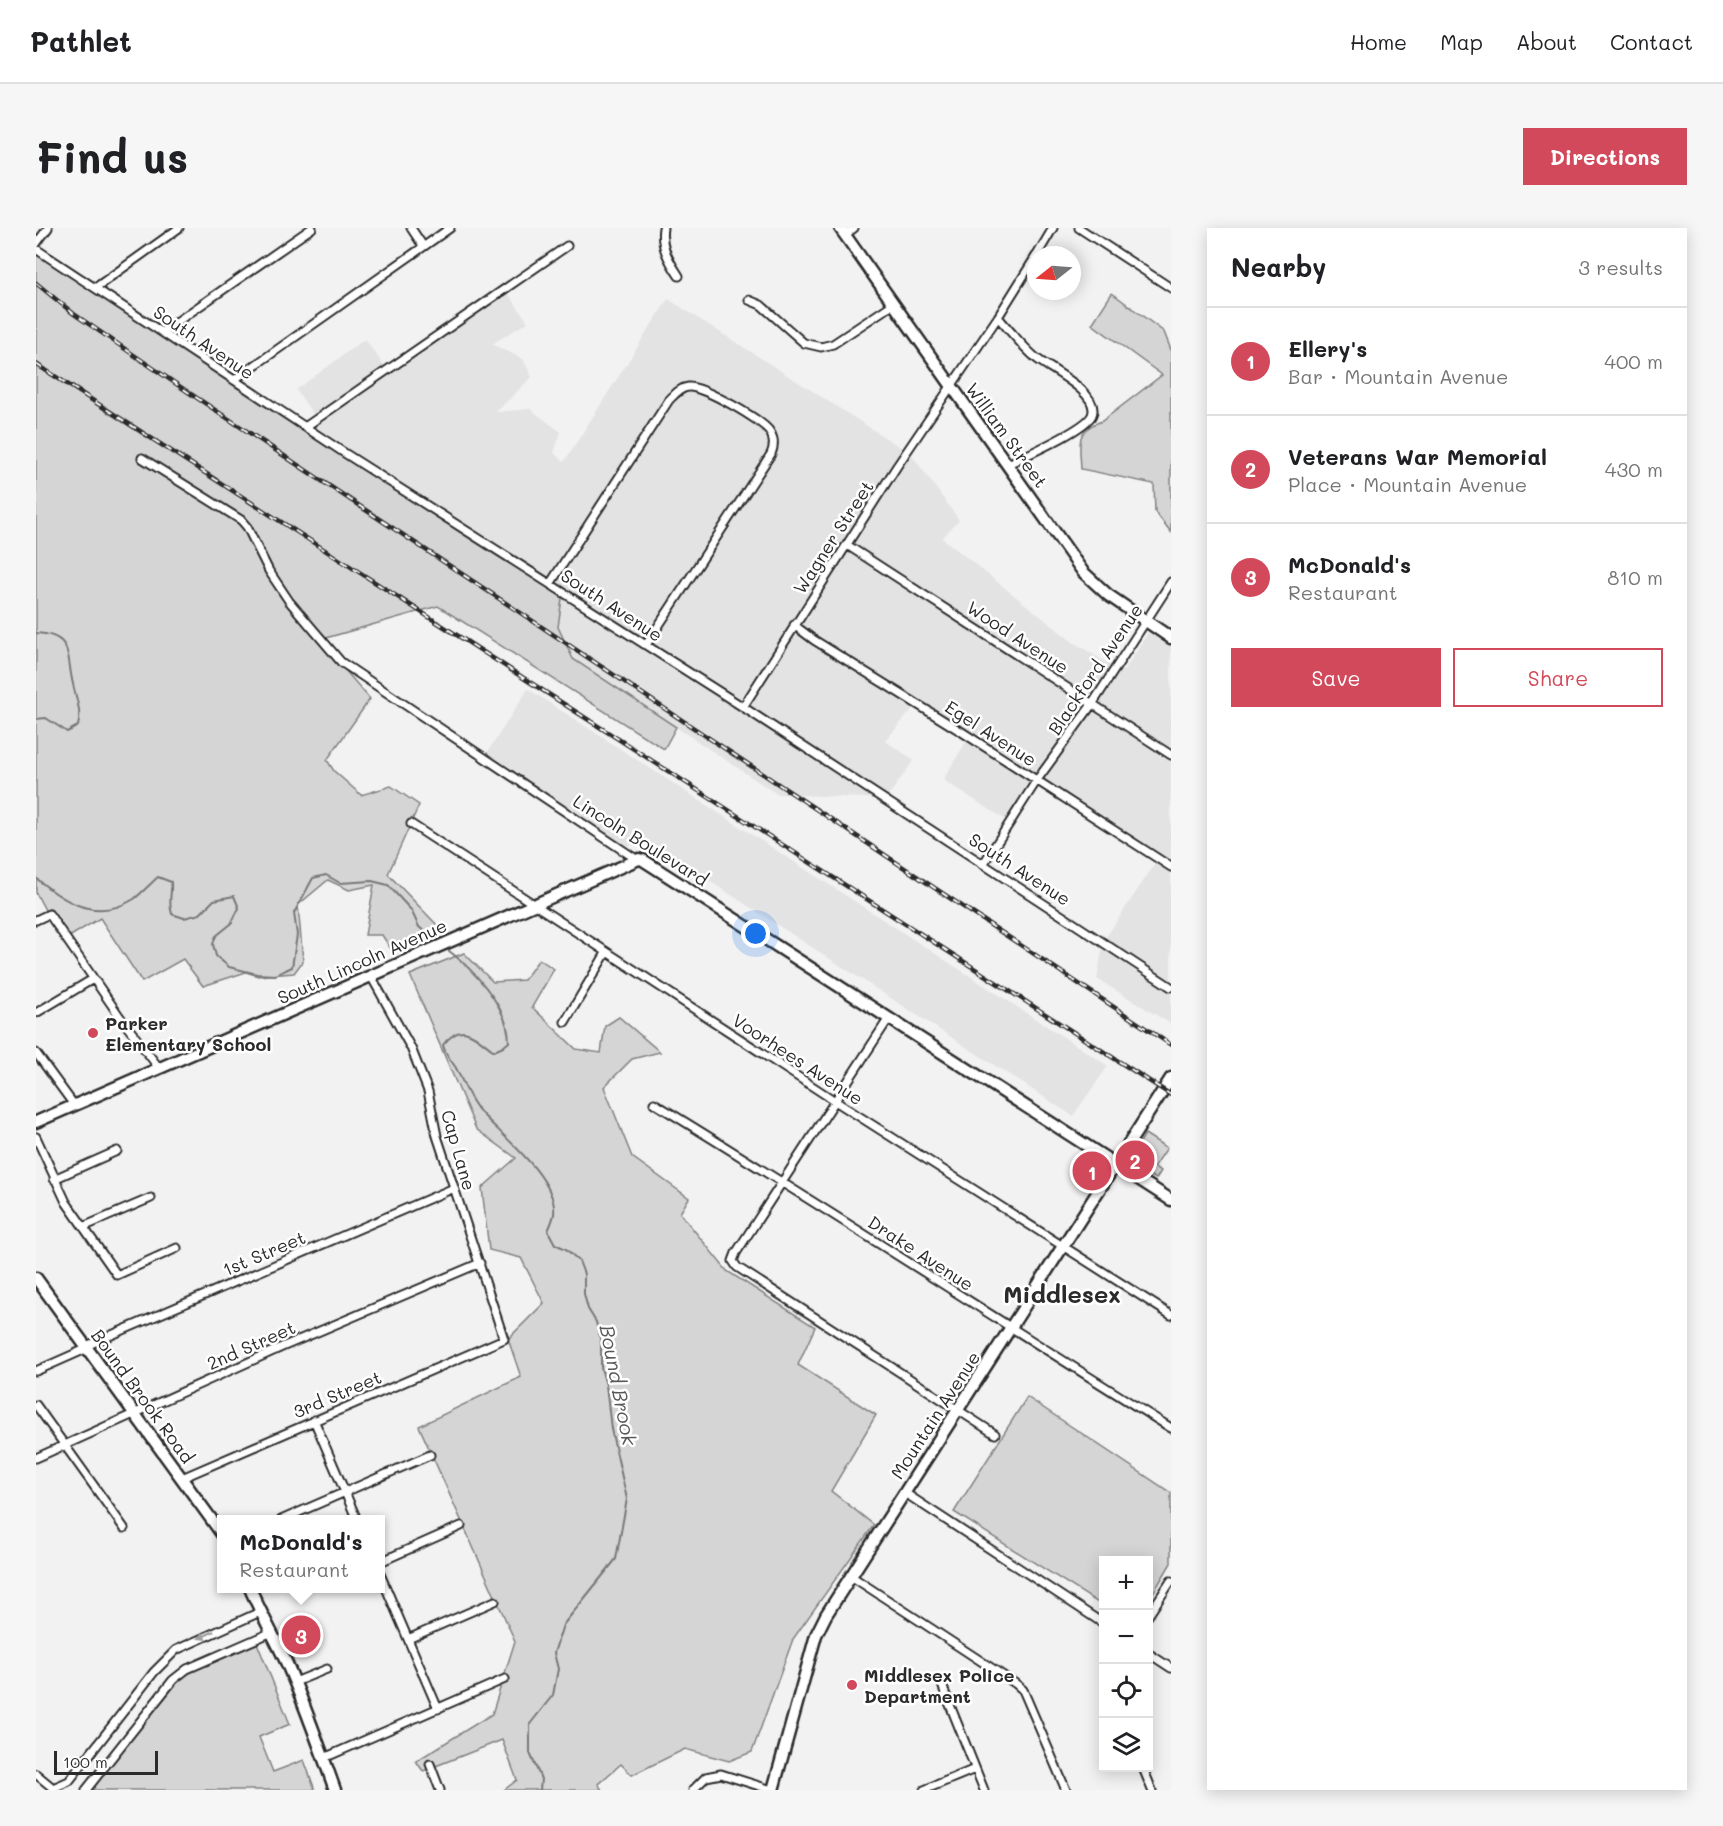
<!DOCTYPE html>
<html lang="en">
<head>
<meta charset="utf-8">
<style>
	:root { --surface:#fff; --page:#f6f6f6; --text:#202124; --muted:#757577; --line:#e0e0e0; --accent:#d1495b }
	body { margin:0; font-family:Mali,sans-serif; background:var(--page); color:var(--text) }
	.controls { position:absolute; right:18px; bottom:18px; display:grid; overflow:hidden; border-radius:0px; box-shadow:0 3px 15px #0003 }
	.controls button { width:54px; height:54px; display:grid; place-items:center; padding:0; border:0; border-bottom:2px solid var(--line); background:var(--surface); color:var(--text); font:30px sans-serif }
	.compass { position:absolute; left:991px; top:18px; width:54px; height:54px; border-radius:50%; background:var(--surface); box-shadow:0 3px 15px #0003; rotate:253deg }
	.scale { position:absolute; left:18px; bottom:15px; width:104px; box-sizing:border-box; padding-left:6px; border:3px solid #2b2b2b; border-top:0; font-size:16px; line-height:21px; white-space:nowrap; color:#2b2b2b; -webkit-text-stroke:4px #fff; paint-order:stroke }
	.you { position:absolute; left:720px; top:706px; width:21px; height:21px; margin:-15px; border:4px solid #fff; border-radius:50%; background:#1a73e8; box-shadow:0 0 0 9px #1a73e833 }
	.badge { display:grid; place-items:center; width:39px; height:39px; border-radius:50%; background:var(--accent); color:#fff; font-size:20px; font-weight:700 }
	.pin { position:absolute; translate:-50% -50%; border:3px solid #fff; box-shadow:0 2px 6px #0006 }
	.popup { position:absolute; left:181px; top:1287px; width:168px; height:78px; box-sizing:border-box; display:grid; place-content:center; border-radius:0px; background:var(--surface); filter:drop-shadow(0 2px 4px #0005); font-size:20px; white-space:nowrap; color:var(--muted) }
	.popup b { font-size:22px; color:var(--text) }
	.popup::after { content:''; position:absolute; left:50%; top:100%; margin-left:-12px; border:12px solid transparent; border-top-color:var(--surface) }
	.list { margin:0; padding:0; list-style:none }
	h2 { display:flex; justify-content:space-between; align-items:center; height:78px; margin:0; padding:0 24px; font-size:26px }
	h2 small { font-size:20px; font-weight:400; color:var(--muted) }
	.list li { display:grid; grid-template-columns:39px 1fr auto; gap:18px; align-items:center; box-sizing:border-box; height:108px; padding:0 24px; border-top:2px solid var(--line) }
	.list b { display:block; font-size:22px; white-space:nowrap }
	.list p { margin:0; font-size:20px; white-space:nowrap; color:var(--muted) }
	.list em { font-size:20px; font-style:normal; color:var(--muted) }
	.actions { display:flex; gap:12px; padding:18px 24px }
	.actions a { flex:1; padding:14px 0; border:2px solid var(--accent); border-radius:0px; text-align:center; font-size:21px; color:var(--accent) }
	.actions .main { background:var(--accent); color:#fff }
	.icon { flex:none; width:33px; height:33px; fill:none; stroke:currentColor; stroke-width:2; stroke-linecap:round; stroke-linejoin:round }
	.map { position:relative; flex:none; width:1135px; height:1562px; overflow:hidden; border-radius:0px }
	header { display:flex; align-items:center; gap:36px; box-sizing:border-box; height:84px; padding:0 30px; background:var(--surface); border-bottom:2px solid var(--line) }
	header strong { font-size:28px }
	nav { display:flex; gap:33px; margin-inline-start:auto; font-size:21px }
	.intro { display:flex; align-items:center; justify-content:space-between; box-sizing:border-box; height:144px; padding:0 36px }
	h1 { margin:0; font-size:42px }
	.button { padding:15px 27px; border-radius:0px; background:var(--accent); color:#fff; font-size:21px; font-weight:700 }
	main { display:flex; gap:36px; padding:0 36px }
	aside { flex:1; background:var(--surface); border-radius:0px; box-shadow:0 3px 15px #0003 }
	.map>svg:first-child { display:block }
	.built { fill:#e3e3e3 }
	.green { fill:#d5d5d5; stroke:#808080; stroke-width:1.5 }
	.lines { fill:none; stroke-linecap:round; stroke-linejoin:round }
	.stream { stroke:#787878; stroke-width:2 }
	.street-casing { stroke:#2b2b2b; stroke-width:11 }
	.secondary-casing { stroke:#2b2b2b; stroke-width:15 }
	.street { stroke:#fff; stroke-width:7 }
	.secondary { stroke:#fff; stroke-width:10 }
	.rail-casing { stroke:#2b2b2b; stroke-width:4.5 }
	.rail { stroke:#fff; stroke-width:2; stroke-dasharray:7; stroke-linecap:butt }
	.oneway { fill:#a0a0a0 }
	.poi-dot { fill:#d1495b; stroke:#fff; stroke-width:2 }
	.labels { text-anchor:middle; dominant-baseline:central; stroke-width:5; stroke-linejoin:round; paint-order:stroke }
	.street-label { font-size:18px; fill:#2b2b2b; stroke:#fff }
	.poi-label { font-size:18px; font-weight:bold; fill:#2b2b2b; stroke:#fff; text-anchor:start }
	.water-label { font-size:20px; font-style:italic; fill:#585858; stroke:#fff }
	.district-label { font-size:24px; font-weight:bold; fill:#2b2b2b; stroke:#fff }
</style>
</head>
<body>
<header>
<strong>Pathlet</strong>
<nav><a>Home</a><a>Map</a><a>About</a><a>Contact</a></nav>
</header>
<div class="intro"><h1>Find us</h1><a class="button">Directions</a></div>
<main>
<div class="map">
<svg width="1135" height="1562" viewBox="0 0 1135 1562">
	<rect width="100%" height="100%" fill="#f2f2f2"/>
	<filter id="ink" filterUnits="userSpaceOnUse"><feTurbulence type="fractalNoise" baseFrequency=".0167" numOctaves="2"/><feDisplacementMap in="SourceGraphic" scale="12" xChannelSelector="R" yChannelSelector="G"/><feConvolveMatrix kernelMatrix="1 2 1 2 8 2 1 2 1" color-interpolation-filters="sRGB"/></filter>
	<g filter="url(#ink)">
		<path class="built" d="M 471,64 L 492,94 L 456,116 L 487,131 L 496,149 L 460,184 L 494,181 L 525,204 L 518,225 L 528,234 L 632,71 L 875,226 L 923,292 L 906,310 L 1037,414 L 1073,436 L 1088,443 L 1112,405 L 1135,418 L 1135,796 L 1061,751 L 1068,712 L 1123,630 L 1005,555 L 978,597 L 907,552 L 933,509 L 881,476 L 849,513 L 878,532 L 850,571 L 741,566 L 537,431 L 522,399 L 273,199 L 282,193 L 260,162 L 329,111 L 354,146 Z
			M 492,461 L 1072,838 L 1037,888 L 624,621 L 605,616 L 589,618 L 449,528 Z"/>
		<path class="green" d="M 0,23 L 527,363 L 522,399 L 537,431 L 640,499 L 628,521 L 402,378 L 283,412 L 334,471 L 291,532 L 298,543 L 325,567 L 355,558 L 383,577 L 352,646 L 403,699 L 355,721 L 346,707 L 329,707 L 338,657 L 313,662 L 292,652 L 262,677 L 267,733 L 258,745 L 222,748 L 210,744 L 167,758 L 147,731 L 106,754 L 64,690 L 33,709 L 16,695 L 0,665 Z
			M 1076,65 L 1128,104 L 1135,122 L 1135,304 L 1119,284 L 1118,256 L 1045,241 C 1044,216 1038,202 1066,193 L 1126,147 L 1056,96 Z
			M 428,725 L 457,754 L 488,752 L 503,731 L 518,741 L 496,779 L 540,821 L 565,825 L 569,798 L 583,789 L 624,824 L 596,831 L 568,859 L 596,929 L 653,970 L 644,985 L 691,1043 L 779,1099 L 762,1137 L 840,1187 L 795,1263 L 838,1297 L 757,1411 L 716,1524 L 693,1533 L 649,1521 L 596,1547 L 585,1536 L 562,1556 L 566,1562 L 468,1562 L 481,1552 L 466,1512 L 387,1543 L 380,1533 L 456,1486 L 479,1413 L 383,1198 L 485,1149 L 472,1111 L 508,1075 L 485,1030 L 453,1022 L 446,960 L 480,930 L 440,901 L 374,747 Z
			M 1109,906 L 1131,920 L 1118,939 L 1125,943 L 1120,951 L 1096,937 L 1095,930 Z
			M 991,1169 L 1135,1265 L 1135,1335 L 1113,1372 L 1112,1332 L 1068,1332 L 1067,1378 L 918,1284 Z
			M 221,1415 L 254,1496 L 223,1509 L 237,1544 L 268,1532 L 279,1562 L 53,1562 L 147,1448 Z"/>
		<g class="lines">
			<path class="stream" d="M 0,405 C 38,407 30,428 37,456 C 40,471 46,483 42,498 L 31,504 L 10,490 L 0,491
				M 0,650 C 29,675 61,694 98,671 C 106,665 114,656 122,649 L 135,654 C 136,666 132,674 136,686 L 148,690 L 164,686 L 178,672 L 198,668 L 203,680 L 195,696 L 180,708 L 177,716 L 180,728 L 193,739 L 221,746 L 239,747 L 256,739 L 261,707 L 258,685 L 277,650 L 290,647 L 304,655 L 336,653 L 352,657 L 375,682 L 383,699 L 401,713
				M 408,719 C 435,739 473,778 473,814 L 467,819 L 458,823 C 438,808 426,792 407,817 C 409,827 415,832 420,840 C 428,856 435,875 448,888 C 469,910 522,952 518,986 C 517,992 514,998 512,1003 L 519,1016 L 530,1021 L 543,1033 L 548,1046 L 548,1066 L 552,1081 L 560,1094 L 565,1114 L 565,1140 L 570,1157 L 575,1201 L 591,1271 L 580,1331 L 527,1397 L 518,1425 L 522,1441 L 517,1467 L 494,1496 L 494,1525 L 505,1551 L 504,1562"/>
			<g class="street-casing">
				<path id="street" d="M 375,0 L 387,18
					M 627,0 C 624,18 633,33 643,48
					M 1043,0 L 1135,60
					M 809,7 L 818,0
					M 0,16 L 12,0
					M 0,21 L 310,226 L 707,479 L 1135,759
					M 1001,27 L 1017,0
					M 59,60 L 143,0
					M 713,72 L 725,77 L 768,115 L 785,119 L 797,116 L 857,76
					M 962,89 C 974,103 986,118 1000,130 C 1013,141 1065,165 1056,187 C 1049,202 988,228 972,236
					M 126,104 L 276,0
					M 198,152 L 414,0
					M 269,199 L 531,18
					M 106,230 L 205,292 L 211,299 L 233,343 L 253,373 L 305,434 L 600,631
					M 811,317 L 1135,527
					M 514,356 L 633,172 C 639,166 644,160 652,159 C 665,157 728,193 734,204 C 739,212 738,219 735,226 L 610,417
					M 758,397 L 778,412 L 926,504 L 1135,639
					M 707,479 L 861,238 L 962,89 L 1000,28
					M 375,596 L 799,873 L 1135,1087
					M 948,635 L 1001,552 L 1057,475 L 1135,354
					M 0,692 L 13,686 L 84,789 L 123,840
					M 0,785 L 57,751
					M 853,790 L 700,1025 L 697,1033 L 701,1039 L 959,1206
					M 529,794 L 570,725
					M 0,825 L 38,877
					M 618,875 C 792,981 962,1093 1135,1200
					M 0,909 L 30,974 L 81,1047 L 141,1020
					M 18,951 L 81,923
					M 47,999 L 115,970
					M 50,1118 L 418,960
					M 0,1143 L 52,1120
					M 0,1177 L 88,1300
					M 278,1192 L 321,1292
					M 0,1230 L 246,1119 L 444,1035
					M 146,1250 L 468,1111 L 401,908 L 392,863 L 375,820 L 335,748
					M 869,1265 L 1068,1396
					M 245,1292 L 394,1227
					M 344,1334 L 425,1298
					M 344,1346 L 402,1481
					M 815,1348 L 980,1456 L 987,1462 L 1030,1562
					M 1112,1388 L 1135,1353
					M 372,1411 L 459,1373
					M 1112,1425 L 1135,1440
					M 259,1454 L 291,1441
					M 906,1457 L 948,1562
					M 288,1530 L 469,1451
					M 394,1536 L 404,1562
					M 1107,1540 L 1116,1562
					M 0,1546 L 17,1560
					M 17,1560 L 33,1553 L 118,1444 L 140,1422 L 224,1384
					M 50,1562 L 137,1452 L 151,1441 L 236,1404
					M 657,1562 L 670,1549 L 685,1546 L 736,1562
					M 888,1562 L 939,1541"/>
			</g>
			<g class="secondary-casing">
				<path id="secondary" d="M 804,0 L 1047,344 L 1072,367 L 1135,410
					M 0,894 L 603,631 L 607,632 L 1135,972
					M 0,1050 L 186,1306
					M 214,1360 C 225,1386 239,1410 251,1436 C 269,1477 284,1520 299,1562
					M 737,1562 L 780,1407 L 790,1387 L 1135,850"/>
			</g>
			<use href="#street" class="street"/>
			<use href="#secondary" class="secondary"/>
			<g class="rail-casing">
				<path id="rail" d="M 0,55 L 38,86 L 152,164 L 1135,817
					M 0,136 L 1135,867"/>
			</g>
			<use href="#rail" class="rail"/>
		</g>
		<defs><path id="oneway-solid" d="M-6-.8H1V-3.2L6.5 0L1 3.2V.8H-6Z" transform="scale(1.5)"/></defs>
		<use class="oneway" href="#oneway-solid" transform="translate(170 1407) rotate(155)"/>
	</g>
	<g class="poi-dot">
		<circle cx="57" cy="805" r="6"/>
		<circle cx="816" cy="1457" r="6"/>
	</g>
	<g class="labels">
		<g class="street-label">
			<text transform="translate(168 114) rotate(34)">South Avenue</text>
			<text transform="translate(971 207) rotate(54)">William Street</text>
			<text transform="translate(797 309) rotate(-57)">Wagner Street</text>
			<text transform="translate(576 377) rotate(33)">South Avenue</text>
			<text transform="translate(982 409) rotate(33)">Wood Avenue</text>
			<text transform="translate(1059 441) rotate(-56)">Blackford Avenue</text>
			<text transform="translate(955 505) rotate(33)">Egel Avenue</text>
			<text transform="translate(605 612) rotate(32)">Lincoln Boulevard</text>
			<text transform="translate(984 641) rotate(33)">South Avenue</text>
			<text transform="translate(326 733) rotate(-24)">South Lincoln Avenue</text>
			<text transform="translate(762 831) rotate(33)">Voorhees Avenue</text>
			<text transform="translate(423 922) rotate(74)">Cap Lane</text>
			<text transform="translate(228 1025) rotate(-23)">1st Street</text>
			<text transform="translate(885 1025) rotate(33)">Drake Avenue</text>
			<text transform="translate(215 1117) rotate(-24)">2nd Street</text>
			<text transform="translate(301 1166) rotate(-23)">3rd Street</text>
			<text transform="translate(107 1168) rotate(54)">Bound Brook Road</text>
			<text transform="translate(899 1187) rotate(-57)">Mountain Avenue</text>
		</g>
		<g class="poi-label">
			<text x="69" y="795">Parker<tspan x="69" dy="21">Elementary School</tspan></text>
			<text x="828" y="1447">Middlesex Police<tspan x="828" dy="21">Department</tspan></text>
		</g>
		<g class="water-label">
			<text transform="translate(583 1157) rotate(79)">Bound Brook</text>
		</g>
		<g class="district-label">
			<text x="1026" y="1065">Middlesex</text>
		</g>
	</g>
</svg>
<div class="controls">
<button>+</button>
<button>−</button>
<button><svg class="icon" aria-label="locate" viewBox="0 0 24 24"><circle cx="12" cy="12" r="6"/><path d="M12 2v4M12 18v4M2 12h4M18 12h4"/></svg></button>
<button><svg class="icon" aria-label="layers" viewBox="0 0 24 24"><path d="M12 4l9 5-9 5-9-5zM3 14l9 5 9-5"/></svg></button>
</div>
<svg class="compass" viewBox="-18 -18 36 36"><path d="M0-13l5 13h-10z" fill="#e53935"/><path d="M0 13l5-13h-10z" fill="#757577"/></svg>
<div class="scale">100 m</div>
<div class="you"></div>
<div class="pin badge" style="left:1056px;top:943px">1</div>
<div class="pin badge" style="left:1099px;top:932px">2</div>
<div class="pin badge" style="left:265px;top:1407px">3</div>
<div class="popup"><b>McDonald's</b>Restaurant</div>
</div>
<aside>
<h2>Nearby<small>3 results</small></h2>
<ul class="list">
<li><span class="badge">1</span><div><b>Ellery's</b><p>Bar · Mountain Avenue</p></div><em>400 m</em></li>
<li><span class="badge">2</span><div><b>Veterans War Memorial</b><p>Place · Mountain Avenue</p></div><em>430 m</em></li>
<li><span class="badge">3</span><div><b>McDonald's</b><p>Restaurant</p></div><em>810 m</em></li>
</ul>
<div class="actions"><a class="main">Save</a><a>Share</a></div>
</aside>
</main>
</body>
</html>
